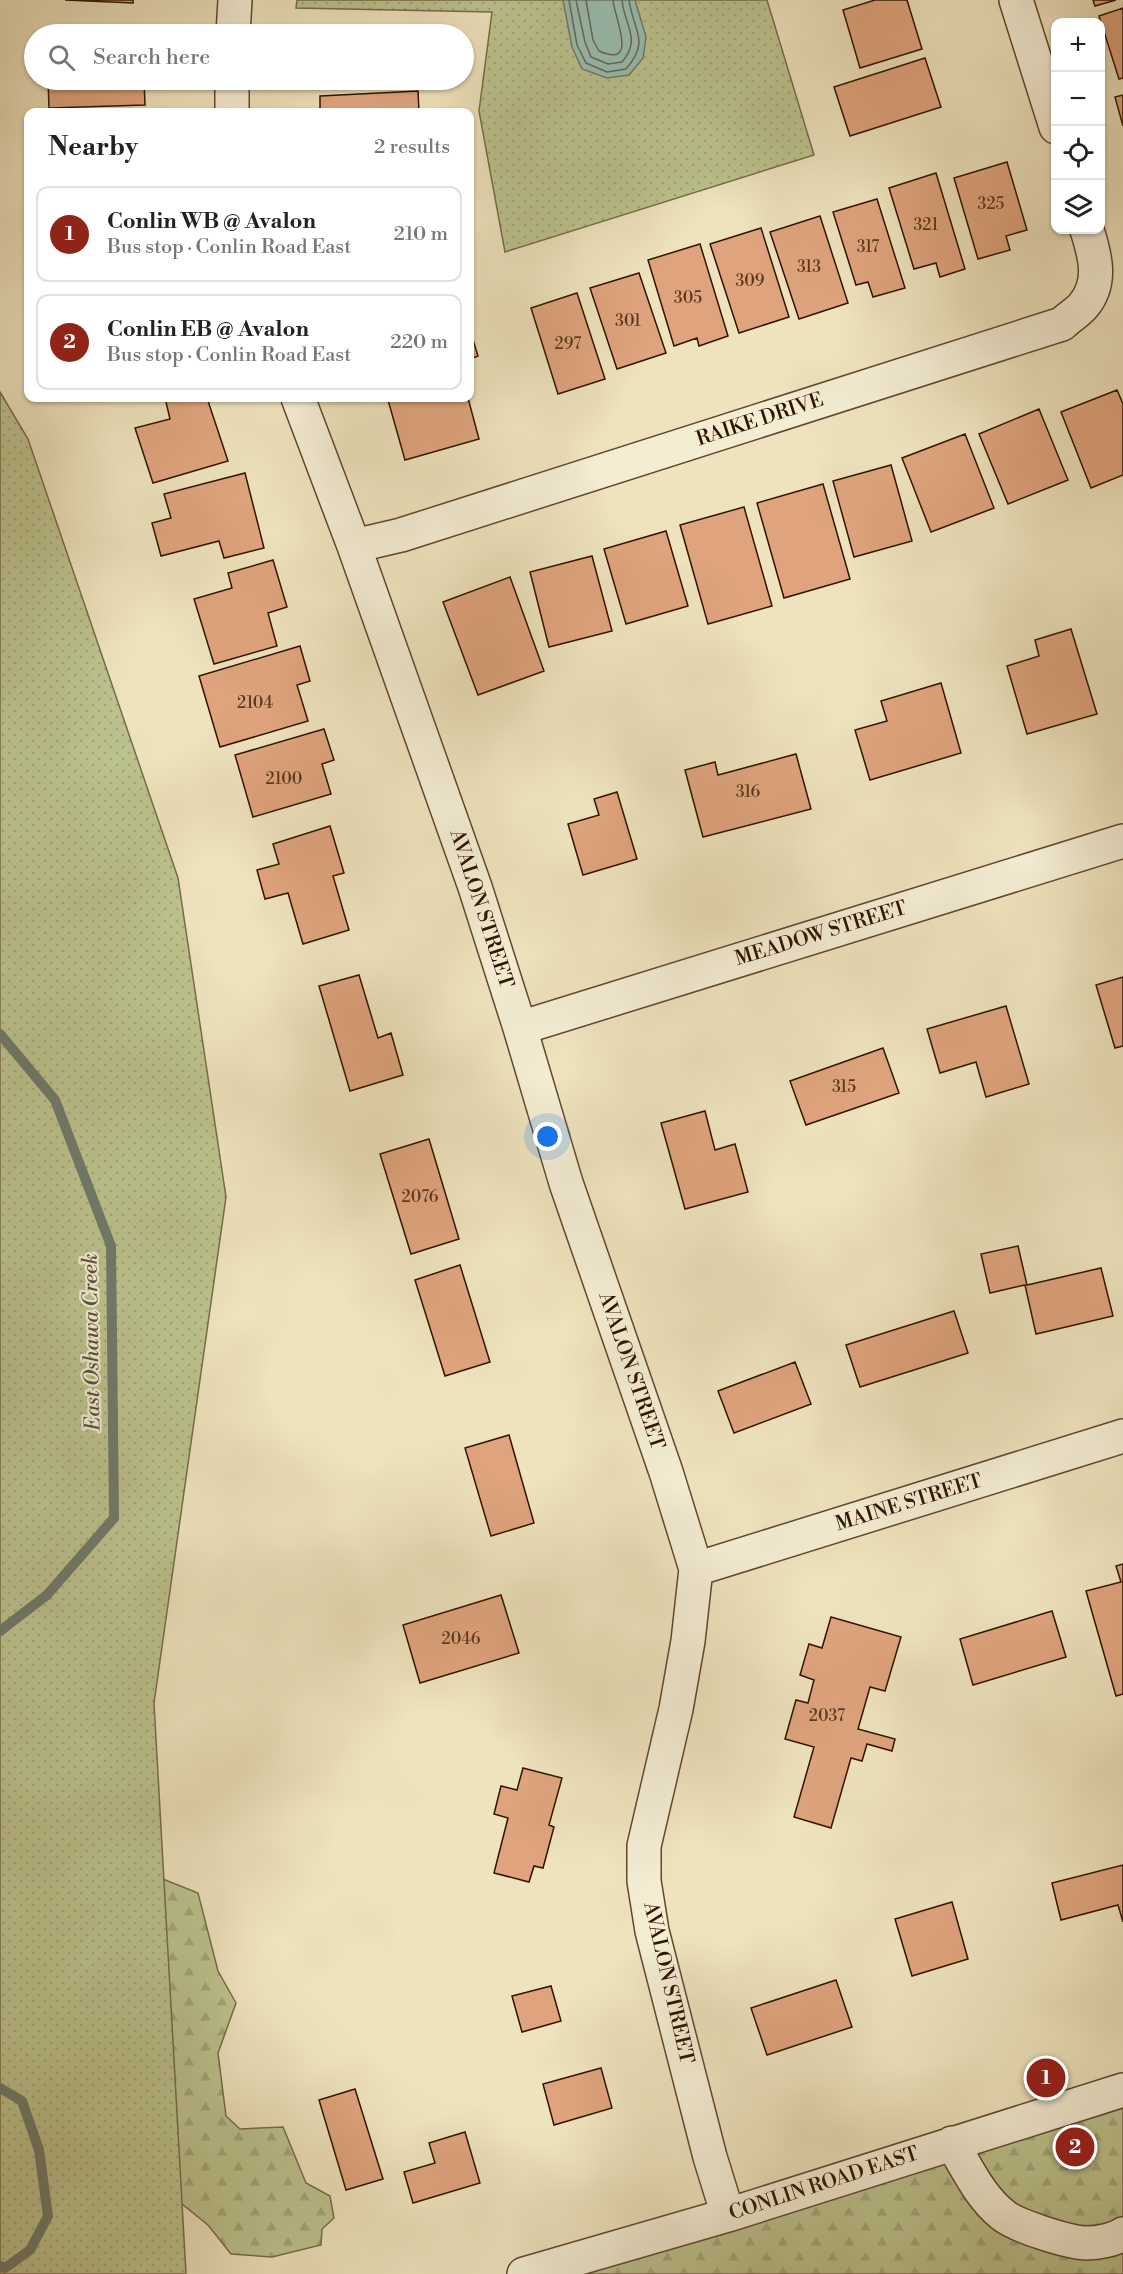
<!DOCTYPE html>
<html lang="en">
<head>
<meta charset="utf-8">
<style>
	:root { --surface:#fff; --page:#f6f6f6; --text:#222; --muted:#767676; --line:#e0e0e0; --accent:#8f2418 }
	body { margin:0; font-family:"Libre Bodoni",serif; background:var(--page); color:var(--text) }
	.controls { position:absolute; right:18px; top:18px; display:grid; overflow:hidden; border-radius:12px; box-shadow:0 2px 4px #0004 }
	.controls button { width:54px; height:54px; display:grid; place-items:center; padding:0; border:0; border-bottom:2px solid var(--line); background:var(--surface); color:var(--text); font:30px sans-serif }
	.you { position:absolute; left:548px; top:1137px; width:21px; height:21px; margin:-15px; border:4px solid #fff; border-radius:50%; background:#1a73e8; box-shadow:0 0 0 9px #1a73e833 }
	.badge { display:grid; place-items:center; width:39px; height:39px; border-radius:50%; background:var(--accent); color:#fff; font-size:20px; font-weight:700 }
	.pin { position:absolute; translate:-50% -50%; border:3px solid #fff; box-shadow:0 2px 6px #0006 }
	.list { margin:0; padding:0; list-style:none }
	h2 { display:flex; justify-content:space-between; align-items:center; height:78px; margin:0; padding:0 24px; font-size:26px }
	h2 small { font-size:20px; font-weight:400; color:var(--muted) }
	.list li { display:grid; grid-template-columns:39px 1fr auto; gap:18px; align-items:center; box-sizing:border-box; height:96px; margin:0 12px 12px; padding:0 12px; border:2px solid var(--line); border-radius:12px }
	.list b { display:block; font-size:22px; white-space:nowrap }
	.list p { margin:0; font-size:20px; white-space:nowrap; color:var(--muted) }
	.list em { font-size:20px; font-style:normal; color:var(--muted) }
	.icon { flex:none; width:33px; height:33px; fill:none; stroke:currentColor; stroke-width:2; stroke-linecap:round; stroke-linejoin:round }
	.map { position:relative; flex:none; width:1123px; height:2274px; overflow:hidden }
	.search { position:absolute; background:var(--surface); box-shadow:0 2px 4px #0004; left:24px; top:24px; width:450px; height:66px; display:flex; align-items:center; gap:15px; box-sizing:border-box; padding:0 21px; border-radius:33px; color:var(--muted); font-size:22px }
	.panel { position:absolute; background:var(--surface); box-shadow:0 2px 4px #0004; left:24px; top:108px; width:450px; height:294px; border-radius:12px }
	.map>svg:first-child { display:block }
	.forest { fill:url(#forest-firs); stroke:#766c47; stroke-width:1.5 }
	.park { fill:url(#park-dots); stroke:#766c47; stroke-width:1.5 }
	.water { fill:#99beb0; stroke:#6f7a6a; stroke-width:1.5 }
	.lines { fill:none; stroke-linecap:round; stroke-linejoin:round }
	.shore { stroke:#646958; stroke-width:1.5 }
	.stream { stroke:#6f7a6a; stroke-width:10 }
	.building { fill:#dfa47d; stroke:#2f1400; stroke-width:1.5 }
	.minor-casing { stroke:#5f482f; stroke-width:36 }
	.minor { stroke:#f4edd4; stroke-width:33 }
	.labels { text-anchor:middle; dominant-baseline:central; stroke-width:4.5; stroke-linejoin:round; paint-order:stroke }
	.number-label { font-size:16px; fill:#5b381f }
	.street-label { font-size:20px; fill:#2f1400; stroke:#f4edd4 }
	.water-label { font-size:21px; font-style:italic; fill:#54503e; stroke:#f4edd4 }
</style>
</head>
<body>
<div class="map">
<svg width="1123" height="2274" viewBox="0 0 1123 2274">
	<defs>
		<pattern id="forest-firs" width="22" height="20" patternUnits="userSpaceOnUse" patternTransform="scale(1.5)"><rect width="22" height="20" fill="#bcc38e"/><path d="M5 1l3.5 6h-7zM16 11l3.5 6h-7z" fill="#a2a779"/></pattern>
		<pattern id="park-dots" width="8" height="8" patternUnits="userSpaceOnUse" patternTransform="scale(1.5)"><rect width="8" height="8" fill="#bcc38e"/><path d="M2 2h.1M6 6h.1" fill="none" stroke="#a2a779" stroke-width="1.8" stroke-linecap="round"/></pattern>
	</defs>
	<rect width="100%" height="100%" fill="#eee3bd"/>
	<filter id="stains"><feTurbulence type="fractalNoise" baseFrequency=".00333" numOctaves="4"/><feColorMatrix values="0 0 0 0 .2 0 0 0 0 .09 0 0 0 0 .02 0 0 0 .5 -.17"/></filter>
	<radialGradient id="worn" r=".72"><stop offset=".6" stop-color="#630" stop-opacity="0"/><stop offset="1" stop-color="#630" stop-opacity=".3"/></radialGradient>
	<path class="forest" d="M 123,1863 L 198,1893 L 218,1971 L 236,2003 L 218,2053 L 226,2116 L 240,2129 L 283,2127 L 306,2183 L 330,2196 L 334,2218 L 322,2229 L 321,2245 L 272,2257 L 231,2254 L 208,2225 L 157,2184 L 0,1985 Z
		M 1123,2095 L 1123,2274 L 524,2274 Z"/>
	<path class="park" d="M 297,0 L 767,0 L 814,155 L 505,252 L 479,111 L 492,12 L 296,8 Z
		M 0,392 L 28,439 L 178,878 L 226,1197 L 154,1703 L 186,2274 L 0,2274 Z"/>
	<path class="water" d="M 563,0 L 635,0 L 646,37 L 643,58 L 629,75 L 607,78 L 582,69 L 572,47 Z"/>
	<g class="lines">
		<path class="shore" d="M 569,0 L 577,45 L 586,63 L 607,72 L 626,69 C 651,40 633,31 629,0
			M 576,0 L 585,42 L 591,57 L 608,64 L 622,62 C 642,39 624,25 622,0
			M 586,0 L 593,40 L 599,51 C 640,69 614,17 613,0"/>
		<path class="stream" d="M 0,1034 L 55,1100 L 111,1246 L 114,1518 L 47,1595 L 0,1631
			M 0,2088 L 22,2101 L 39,2150 L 48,2216 L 30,2250 L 5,2268 L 0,2266"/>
	</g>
	<path class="building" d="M 65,0 L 133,0 L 133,3 Z
		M 875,0 L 907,0 L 922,49 L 860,68 L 843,10 Z
		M 1093,0 L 1116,0 L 1095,6 Z
		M 1123,8 L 1123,78 L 1119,79 L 1099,16 Z
		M 317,28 L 404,28 L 404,34 L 317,34 Z
		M 143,29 L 143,34 L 47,34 L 47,31 Z
		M 925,58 L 941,107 L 850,136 L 834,87 Z
		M 48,80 L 144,80 L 145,105 L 49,108 Z
		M 418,91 L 419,112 L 320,112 L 320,96 Z
		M 1123,95 L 1123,126 L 1115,97 Z
		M 1007,162 L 1027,230 L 1006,236 L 1010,250 L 978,259 L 954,178 Z
		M 936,173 L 965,269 L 940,277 L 936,263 L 914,269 L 889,188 Z
		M 877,199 L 905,288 L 873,297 L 868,282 L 856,285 L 833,212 Z
		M 820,216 L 848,303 L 799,319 L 770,232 Z
		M 761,228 L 789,317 L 739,333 L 710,244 Z
		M 700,244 L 728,336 L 699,346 L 697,338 L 674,346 L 648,260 Z
		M 639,273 L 666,353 L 617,369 L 590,288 Z
		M 577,293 L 605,379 L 558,394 L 531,308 Z
		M 470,330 L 478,356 L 470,359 Z
		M 1117,390 L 1123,404 L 1123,475 L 1091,488 L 1061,412 Z
		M 165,398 L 207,398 L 228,461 L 153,483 L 135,428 L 170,419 Z
		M 396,398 L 468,398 L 479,439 L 405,460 L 388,400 Z
		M 1039,409 L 1068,480 L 1008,504 L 979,434 Z
		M 965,434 L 994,508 L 931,532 L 902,458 Z
		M 891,465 L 912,541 L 854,557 L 833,481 Z
		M 245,473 L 264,548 L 224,558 L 219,541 L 161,556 L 152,523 L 171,518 L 164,494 Z
		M 823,484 L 850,579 L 784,598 L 757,503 Z
		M 744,507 L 772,606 L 708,624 L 680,525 Z
		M 666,531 L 688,606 L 626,624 L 604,549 Z
		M 592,556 L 612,631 L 549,647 L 530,572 Z
		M 273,560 L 287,607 L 268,613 L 277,646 L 214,664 L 194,599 L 232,588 L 228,573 Z
		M 510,577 L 544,671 L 478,695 L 443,602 Z
		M 1071,629 L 1097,714 L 1027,734 L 1007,666 L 1039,656 L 1035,640 Z
		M 300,646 L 310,681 L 297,685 L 308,721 L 220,747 L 199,676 Z
		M 941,683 L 961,753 L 870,780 L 855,730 L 887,721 L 881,701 Z
		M 324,729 L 334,760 L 322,764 L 331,794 L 253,817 L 235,755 Z
		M 796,754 L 811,809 L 703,837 L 685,770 L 715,762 L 718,775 Z
		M 617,792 L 637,859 L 583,875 L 568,824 L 599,815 L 594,799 Z
		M 330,826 L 344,873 L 333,876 L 349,930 L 303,944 L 288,893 L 265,899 L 257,870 L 279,864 L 273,844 Z
		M 359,975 L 378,1038 L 391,1033 L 403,1075 L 350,1091 L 319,986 Z
		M 1123,977 L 1123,1046 L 1115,1048 L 1096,985 Z
		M 1006,1006 L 1029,1084 L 986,1097 L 976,1062 L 940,1073 L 927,1029 Z
		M 883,1048 L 899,1093 L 806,1125 L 790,1081 Z
		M 705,1111 L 715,1150 L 735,1144 L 748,1192 L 685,1209 L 661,1123 Z
		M 429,1139 L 459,1239 L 411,1254 L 380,1154 Z
		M 1018,1246 L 1027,1285 L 1101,1268 L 1113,1316 L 1036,1334 L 1025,1285 L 990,1293 L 981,1254 Z
		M 460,1265 L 490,1362 L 445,1376 L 415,1280 Z
		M 954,1311 L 968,1353 L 860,1387 L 846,1345 Z
		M 795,1362 L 811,1404 L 734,1433 L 718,1391 Z
		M 509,1435 L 534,1523 L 491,1536 L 465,1448 Z
		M 1123,1564 L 1123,1694 L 1116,1696 L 1086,1591 L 1121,1582 L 1116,1566 Z
		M 501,1595 L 519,1653 L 420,1683 L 403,1625 Z
		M 1052,1611 L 1066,1657 L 973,1685 L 960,1639 Z
		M 831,1617 L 901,1637 L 885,1691 L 870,1687 L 858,1729 L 895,1739 L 892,1751 L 867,1744 L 862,1761 L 851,1758 L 831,1828 L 794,1817 L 814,1747 L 785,1739 L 796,1700 L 808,1703 L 814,1680 L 800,1675 L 809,1644 L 822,1648 Z
		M 523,1768 L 562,1778 L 549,1825 L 554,1827 L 543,1868 L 534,1866 L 529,1882 L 494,1873 L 508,1818 L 494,1814 L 501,1786 L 517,1790 Z
		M 1123,1865 L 1123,1922 L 1118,1905 L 1061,1920 L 1052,1883 Z
		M 952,1902 L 968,1959 L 912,1976 L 895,1919 Z
		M 836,1980 L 852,2027 L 767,2055 L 751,2008 Z
		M 551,1986 L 561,2021 L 522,2032 L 512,1996 Z
		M 601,2068 L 612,2108 L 554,2125 L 543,2084 Z
		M 355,2089 L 383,2179 L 346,2190 L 319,2100 Z
		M 465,2132 L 480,2183 L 413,2203 L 404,2172 L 435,2163 L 429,2143 Z"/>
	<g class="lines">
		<g class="minor-casing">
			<path id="minor" d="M 1016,0 L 1056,127
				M 233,34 L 235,0
				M 232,112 L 232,80
				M 298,398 L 354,546 L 475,887 L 520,1028 L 566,1183 L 666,1472 L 696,1569 L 688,1641 L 676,1709 L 644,1846 L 644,1881 L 652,1931 L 710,2157 L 728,2215
				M 354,546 L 401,535 L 1062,324 C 1068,318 1078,312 1083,306 C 1103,283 1095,255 1087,230
				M 520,1028 L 1123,841
				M 696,1569 L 1123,1436
				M 952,2143 C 967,2168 980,2197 1003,2215 C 1016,2226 1070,2243 1087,2243 C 1097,2243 1114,2240 1123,2234
				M 524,2274 L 728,2215 L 1123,2090"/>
		</g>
		<use href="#minor" class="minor"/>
	</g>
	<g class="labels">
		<g class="number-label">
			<text x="991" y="204">325</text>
			<text x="926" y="225">321</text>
			<text x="868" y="247">317</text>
			<text x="809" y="267">313</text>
			<text x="750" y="281">309</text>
			<text x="688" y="298">305</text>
			<text x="628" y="321">301</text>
			<text x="568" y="344">297</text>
			<text x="255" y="703">2104</text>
			<text x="284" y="779">2100</text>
			<text x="748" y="792">316</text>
			<text x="844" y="1087">315</text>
			<text x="420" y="1197">2076</text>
			<text x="461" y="1639">2046</text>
			<text x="827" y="1716">2037</text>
		</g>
		<g class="street-label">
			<text transform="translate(760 420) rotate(-18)">RAIKE DRIVE</text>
			<text transform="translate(481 909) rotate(72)">AVALON STREET</text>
			<text transform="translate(821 934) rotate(-17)">MEADOW STREET</text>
			<text transform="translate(631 1371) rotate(71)">AVALON STREET</text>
			<text transform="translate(909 1503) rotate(-17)">MAINE STREET</text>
			<text transform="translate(668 1983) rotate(77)">AVALON STREET</text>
			<text transform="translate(824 2184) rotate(-18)">CONLIN ROAD EAST</text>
		</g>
		<g class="water-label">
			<text transform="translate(92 1342) rotate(-91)">East Oshawa Creek</text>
		</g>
	</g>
	<rect width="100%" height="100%" filter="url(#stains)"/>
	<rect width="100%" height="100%" fill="url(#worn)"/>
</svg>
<div class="controls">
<button>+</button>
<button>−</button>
<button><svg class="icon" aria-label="locate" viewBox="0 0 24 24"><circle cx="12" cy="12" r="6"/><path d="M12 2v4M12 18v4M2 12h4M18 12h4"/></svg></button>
<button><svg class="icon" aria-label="layers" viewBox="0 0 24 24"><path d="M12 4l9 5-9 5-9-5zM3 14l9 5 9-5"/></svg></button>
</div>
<div class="you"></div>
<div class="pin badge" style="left:1046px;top:2078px">1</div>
<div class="pin badge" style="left:1075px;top:2147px">2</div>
<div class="search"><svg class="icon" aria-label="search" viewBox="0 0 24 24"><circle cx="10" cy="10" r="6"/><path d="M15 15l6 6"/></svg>Search here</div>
<section class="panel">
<h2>Nearby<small>2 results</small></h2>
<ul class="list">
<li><span class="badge">1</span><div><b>Conlin WB @ Avalon</b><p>Bus stop · Conlin Road East</p></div><em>210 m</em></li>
<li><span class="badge">2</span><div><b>Conlin EB @ Avalon</b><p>Bus stop · Conlin Road East</p></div><em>220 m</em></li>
</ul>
</section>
</div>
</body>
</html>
